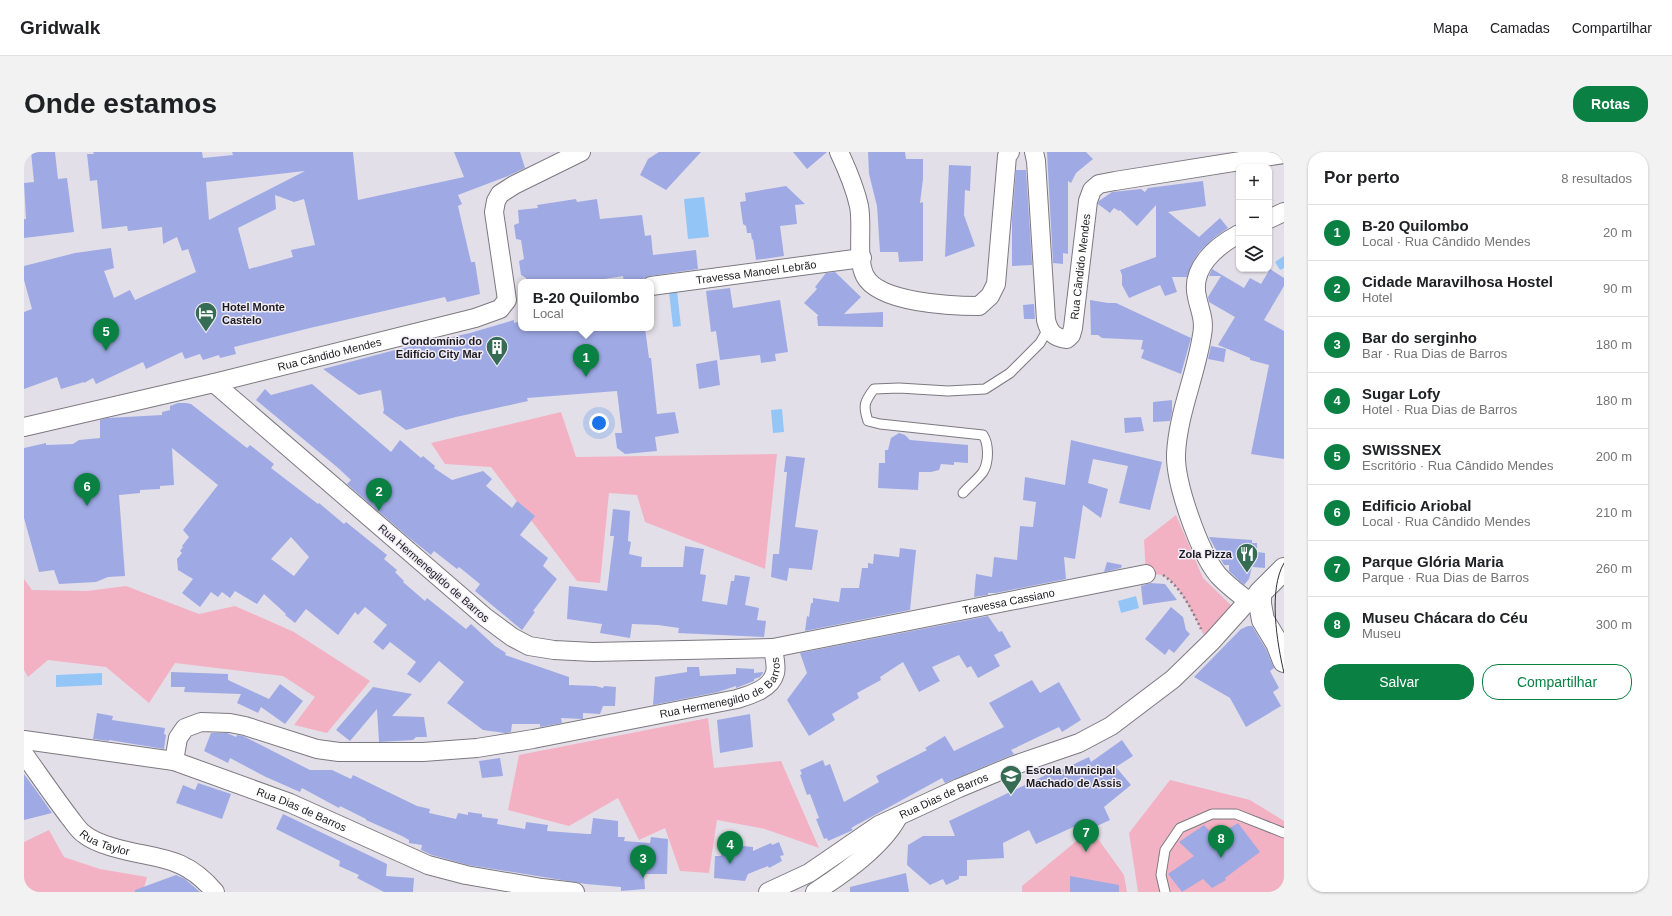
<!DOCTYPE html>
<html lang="pt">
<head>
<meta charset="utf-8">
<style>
	:root { --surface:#fff; --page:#f2f2f2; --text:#202124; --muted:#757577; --line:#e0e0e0; --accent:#0b8043 }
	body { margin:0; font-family:Arial,sans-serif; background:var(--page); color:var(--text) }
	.controls { position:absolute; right:12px; top:12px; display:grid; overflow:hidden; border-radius:8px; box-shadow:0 1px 3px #0004 }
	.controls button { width:36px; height:36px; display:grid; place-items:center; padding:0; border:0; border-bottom:1px solid var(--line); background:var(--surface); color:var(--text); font:20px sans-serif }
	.you { position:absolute; left:575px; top:271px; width:14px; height:14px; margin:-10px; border:3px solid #fff; border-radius:50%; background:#1a73e8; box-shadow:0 0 0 6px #1a73e833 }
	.badge { display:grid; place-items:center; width:26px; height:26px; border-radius:50%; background:var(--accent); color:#fff; font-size:13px; font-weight:700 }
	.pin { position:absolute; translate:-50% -33px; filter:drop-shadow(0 1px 2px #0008) }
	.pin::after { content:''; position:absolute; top:21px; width:14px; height:12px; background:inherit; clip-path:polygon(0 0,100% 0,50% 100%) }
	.popup { position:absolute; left:494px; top:127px; width:136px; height:52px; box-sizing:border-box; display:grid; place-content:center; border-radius:8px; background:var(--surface); filter:drop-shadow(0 1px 3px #0005); font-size:13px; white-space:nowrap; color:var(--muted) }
	.popup b { font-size:15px; color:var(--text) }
	.popup::after { content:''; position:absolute; left:50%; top:100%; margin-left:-8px; border:8px solid transparent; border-top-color:var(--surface) }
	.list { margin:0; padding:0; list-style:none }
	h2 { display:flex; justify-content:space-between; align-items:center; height:52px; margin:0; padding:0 16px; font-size:17px }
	h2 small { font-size:13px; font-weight:400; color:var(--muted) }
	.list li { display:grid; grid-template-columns:26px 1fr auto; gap:12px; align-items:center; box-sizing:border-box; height:56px; padding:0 16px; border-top:1px solid var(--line) }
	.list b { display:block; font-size:15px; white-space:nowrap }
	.list p { margin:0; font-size:13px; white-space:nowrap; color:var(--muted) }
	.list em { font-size:13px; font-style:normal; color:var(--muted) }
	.actions { display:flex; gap:8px; padding:12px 16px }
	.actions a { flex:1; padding:9px 0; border:1px solid var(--accent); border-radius:16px; text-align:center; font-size:14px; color:var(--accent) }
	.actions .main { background:var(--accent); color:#fff }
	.icon { flex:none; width:22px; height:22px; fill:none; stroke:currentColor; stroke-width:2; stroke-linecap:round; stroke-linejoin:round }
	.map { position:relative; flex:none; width:1260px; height:740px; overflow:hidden; border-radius:16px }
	header { display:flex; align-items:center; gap:24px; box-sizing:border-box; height:56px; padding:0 20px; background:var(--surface); border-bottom:1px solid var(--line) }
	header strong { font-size:19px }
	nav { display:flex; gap:22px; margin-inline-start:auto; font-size:14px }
	.intro { display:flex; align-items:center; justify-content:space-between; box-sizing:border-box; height:96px; padding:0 24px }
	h1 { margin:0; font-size:28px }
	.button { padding:10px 18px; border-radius:16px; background:var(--accent); color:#fff; font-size:14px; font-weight:700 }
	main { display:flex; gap:24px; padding:0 24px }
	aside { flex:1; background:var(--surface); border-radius:16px; box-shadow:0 1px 3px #0004 }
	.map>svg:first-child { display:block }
	.green { fill:#f3b2c3 }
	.water { fill:#93c6f6 }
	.building { fill:#9faae5; fill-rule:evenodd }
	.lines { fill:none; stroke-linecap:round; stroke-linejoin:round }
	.service-casing { stroke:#7c7981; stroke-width:11 }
	.minor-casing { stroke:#7c7981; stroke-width:20 }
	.tertiary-casing { stroke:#7c7981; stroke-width:24 }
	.path { stroke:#827f85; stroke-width:2.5; stroke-dasharray:2 3; stroke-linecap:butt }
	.service { stroke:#fff; stroke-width:9 }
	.minor { stroke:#fff; stroke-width:18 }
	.tertiary { stroke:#fff; stroke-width:22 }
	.tram { stroke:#343136; stroke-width:1 }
	.labels { text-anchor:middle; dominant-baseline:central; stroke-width:3; stroke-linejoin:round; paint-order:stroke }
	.street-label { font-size:11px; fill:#1c1a1e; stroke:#f0ecf6 }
	.poi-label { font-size:11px; font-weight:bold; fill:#1c1a1e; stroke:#f0ecf6; text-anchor:start }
</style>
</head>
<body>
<header>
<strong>Gridwalk</strong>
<nav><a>Mapa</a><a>Camadas</a><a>Compartilhar</a></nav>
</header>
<div class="intro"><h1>Onde estamos</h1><a class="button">Rotas</a></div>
<main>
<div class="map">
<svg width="1260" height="740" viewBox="0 0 1260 740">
	<rect width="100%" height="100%" fill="#e3dfe8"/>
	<path class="green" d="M 537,260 L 552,305 L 753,302 L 741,417 L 621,370 L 613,343 L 585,341 L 576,431 L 553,429 L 467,315 L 421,312 L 407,291 Z
		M 1152,363 L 1179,426 L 1212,458 L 1182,487 C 1174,472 1154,427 1137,423 C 1133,422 1127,423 1122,422 L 1120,388 Z
		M 0,427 L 8,438 L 63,439 L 102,434 L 175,462 L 211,454 L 270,480 L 346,529 L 303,581 L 270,573 L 291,545 L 259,524 L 151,511 L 125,551 L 82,515 L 24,508 L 4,525 L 0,518 Z
		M 684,566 L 690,616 L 757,609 L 795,696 L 741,677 L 693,668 L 685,721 L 656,719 L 641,676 L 615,688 L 594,646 L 545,674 L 484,658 L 495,603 Z
		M 1146,628 L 1226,648 L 1260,669 L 1260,740 L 1114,740 L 1105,681 Z
		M 1067,677 L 1100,723 L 1103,740 L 998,740 L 998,734 Z
		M 25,678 L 40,705 L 76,717 L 123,725 L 119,740 L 2,740 L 0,736 L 0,690 Z"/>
	<path class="water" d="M 680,45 L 685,85 L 664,87 L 660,47 Z
		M 1260,104 L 1260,116 L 1256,118 L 1251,110 Z
		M 653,139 L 657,174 L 649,175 L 645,140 Z
		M 758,257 L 760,280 L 749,281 L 747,258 Z
		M 1112,444 L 1115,456 L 1097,461 L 1094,449 Z
		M 78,521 L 78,533 L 32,535 L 32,523 Z"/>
	<path class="building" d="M 7,0 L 31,0 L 34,27 L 43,26 L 50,80 L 0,86 L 0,67 L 2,67 L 0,31 L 10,30 Z
		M 69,0 L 178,0 L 179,6 L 209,3 L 208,0 L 329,0 L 334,48 L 440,25 L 430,0 L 496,0 L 501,16 L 484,24 L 434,43 L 438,52 L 434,54 L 447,110 L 451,110 L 456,142 L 423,150 L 421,145 L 286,176 L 210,195 L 212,202 L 196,206 L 195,203 L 179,208 L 176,202 L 161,207 L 158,200 L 122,217 L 119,210 L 72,232 L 69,226 L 60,231 L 60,230 L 37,237 L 33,225 L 0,237 L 0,160 L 8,157 L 0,128 L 0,114 L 51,101 L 87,96 L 90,116 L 80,119 L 90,146 L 106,138 L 111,148 L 172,120 L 164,97 L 158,99 L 153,85 L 139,92 L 138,75 L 104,79 L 103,74 L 78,77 L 73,28 L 66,29 L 63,2 L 70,2 ZM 281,19 L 242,39 L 185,68 L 182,30 ZM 251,43 L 270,50 L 280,47 L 291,93 L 267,98 L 269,105 L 225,117 L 214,76 L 252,57 Z
		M 635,0 L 677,0 L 642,38 L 616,23 L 624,7 Z
		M 769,0 L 803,0 L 783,17 Z
		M 844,0 L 881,0 L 882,7 L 899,7 L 899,27 L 896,51 L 899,50 L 899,109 L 875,110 L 874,100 L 856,100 L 853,54 L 845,22 Z
		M 1023,0 L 1062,0 L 1069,7 L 1052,21 L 1047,31 L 1044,29 L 1044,102 L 1039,101 L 1039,112 L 1029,111 Z
		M 925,13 L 947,14 L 946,39 L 941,38 L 940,63 L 951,94 L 921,105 Z
		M 992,18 L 1002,18 L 1008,110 L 1008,113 L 988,114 L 988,67 Z
		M 1179,29 L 1182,54 L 1144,60 L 1175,85 L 1196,66 L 1204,76 L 1191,85 L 1175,100 L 1168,111 L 1163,125 L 1148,125 L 1153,140 L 1141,144 L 1136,133 L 1105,146 L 1098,133 L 1098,123 L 1096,118 L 1132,105 L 1132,53 L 1113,74 L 1096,58 L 1095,59 L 1090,56 L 1086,61 L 1074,52 L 1075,49 L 1088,40 L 1117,37 L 1121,40 L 1124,36 Z
		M 762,34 L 781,52 L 771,53 L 773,72 L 756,74 L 760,104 L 732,108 L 729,87 L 728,88 L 727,81 L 723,81 L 722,74 L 719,72 L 716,50 L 722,49 L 721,41 Z
		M 552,47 L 553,50 L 573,47 L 576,67 L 618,63 L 621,84 L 627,83 L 629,103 L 672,98 L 674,117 L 626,124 L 620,126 L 617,130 L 600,130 L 599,124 L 561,130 L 503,130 L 502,126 L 497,123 L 495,109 L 500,107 L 497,88 L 492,87 L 490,73 L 495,71 L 494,58 L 514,56 L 513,53 Z
		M 1188,117 L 1220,136 L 1226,126 L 1237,132 L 1246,117 L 1260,126 L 1260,134 L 1240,168 L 1260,179 L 1260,307 L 1227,302 L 1245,213 L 1226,208 L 1226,206 L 1194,193 L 1211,165 L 1185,150 L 1184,145 L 1197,124 L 1185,124 Z
		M 811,120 L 837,145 L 820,162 L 859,160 L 859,175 L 794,174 L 793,164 L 795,164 L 780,151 L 793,137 L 791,135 L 802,121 Z
		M 706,136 L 709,156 L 756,148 L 764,200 L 751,202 L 752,209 L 737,211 L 736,203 L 696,208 L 692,179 L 687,180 L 682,139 Z
		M 1066,148 L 1084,151 L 1092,151 L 1167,186 L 1157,222 L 1117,206 L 1120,198 L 1117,197 L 1119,188 L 1078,186 L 1074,183 L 1067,183 Z
		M 1010,152 L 1011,167 L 1000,167 L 999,153 Z
		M 490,168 L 490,171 L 497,169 L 497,176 L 621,176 L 625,206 L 627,206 L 633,262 L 651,260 L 655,281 L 631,285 L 633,299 L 601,302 L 593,296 L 591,281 L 598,281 L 593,239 L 503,246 L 504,249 L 432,265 L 382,278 L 359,261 L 360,258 L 357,238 L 335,243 L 299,217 L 371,198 L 446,181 Z
		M 1187,194 L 1202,197 L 1200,210 L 1184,207 Z
		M 693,208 L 696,233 L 675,237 L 672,212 Z
		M 288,232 L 367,300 L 376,288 L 397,306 L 399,304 L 411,314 L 410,316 L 428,328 L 459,319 L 468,327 L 462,334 L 488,356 L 493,349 L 511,364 L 496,383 L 524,406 L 519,414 L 533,427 L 509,459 L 511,460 L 498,478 L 451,439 L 456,432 L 435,415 L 433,417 L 410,399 L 407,403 L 383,384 L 323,332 L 327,328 L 313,315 L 232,248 L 241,237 L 247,243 Z
		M 1148,248 L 1148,260 L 1146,269 L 1129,270 L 1129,250 Z
		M 154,251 L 162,251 L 167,252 L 223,296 L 226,293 L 250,312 L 247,316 L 294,352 L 295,351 L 320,372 L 322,370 L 363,403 L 360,407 L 373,418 L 371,420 L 380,429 L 379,430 L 401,449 L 403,446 L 442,477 L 447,472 L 471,494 L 482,501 L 481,503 L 545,525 L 545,533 L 572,534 L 579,536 L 580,534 L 592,535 L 591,554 L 579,554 L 576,562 L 559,561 L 559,567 L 537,566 L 538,571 L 516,575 L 516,572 L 488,572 L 487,580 L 481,581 L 459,578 L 423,551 L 440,530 L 415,509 L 396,531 L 383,522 L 392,510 L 366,490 L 359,498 L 349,490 L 363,473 L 341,455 L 334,463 L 331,460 L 314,483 L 282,457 L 271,471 L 261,463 L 262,462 L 240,442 L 233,452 L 211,439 L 206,446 L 198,440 L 194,445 L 187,440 L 176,455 L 158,441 L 169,427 L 154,418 L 153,407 L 158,401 L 156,399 L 159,395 L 158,394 L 165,385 L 159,378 L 194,333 L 148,296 L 150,333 L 136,334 L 136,337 L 116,338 L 116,341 L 95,343 L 101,424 L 84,425 L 72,430 L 35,432 L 30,418 L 15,420 L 0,366 L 0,296 L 22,291 L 22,293 L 49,292 L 55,288 L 76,286 L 76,268 L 83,266 L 138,263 L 138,260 L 146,258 L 146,254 ZM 267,385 L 285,405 L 270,424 L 247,407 Z
		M 1117,265 L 1120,279 L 1101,281 L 1100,266 Z
		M 875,281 L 881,283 L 886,288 L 944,293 L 944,311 L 930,310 L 930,313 L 917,312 L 915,318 L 907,320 L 895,320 L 894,338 L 854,336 L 855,311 L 861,311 L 861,298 L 864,298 L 867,286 Z
		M 1047,288 L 1138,310 L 1126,358 L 1095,351 L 1104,314 L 1069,307 L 1064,331 L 1084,337 L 1077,366 L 1059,353 L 1051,407 L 1040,405 L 1042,427 L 972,441 L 964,441 L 964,443 L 950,445 L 952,422 L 968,425 L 970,405 L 993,408 L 996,374 L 1009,375 L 1012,350 L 999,348 L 1001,325 L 1041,333 Z
		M 762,304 L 781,306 L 771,375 L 794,378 L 788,418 L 765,416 L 763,429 L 747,425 L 749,402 L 755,402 L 763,320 L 760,320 Z
		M 589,357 L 606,359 L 604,389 L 607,390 L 605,402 L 618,405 L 617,415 L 659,415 L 661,394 L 680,397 L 676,422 L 682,423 L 678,449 L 703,453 L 707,429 L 710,429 L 711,423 L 726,425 L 721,453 L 735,456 L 733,468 L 742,469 L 740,485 L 654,481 L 655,476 L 634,473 L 608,472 L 606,486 L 576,481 L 578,472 L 543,467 L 545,434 L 583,439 L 590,384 L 586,384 Z
		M 1185,385 L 1228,388 L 1228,391 L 1233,391 L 1233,400 L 1241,401 L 1241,416 L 1228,415 L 1225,427 L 1220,433 L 1205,419 L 1205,413 L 1200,413 Z
		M 876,396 L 892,398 L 886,458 L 781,479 L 783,464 L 785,465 L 787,451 L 789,451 L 789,446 L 815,450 L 817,436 L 835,436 L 838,416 L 844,416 L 844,411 L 849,412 L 850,402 L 875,405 Z
		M 1083,410 L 1098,413 L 1097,416 L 1080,420 Z
		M 1126,431 L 1141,432 L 1153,448 L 1119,453 L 1117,434 Z
		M 1147,455 L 1159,465 L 1162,478 L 1166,482 L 1150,501 L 1145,497 L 1141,503 L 1121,487 Z
		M 964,464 L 975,480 L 978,479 L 987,495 L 970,503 L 976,514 L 954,526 L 947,514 L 943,516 L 935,503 L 908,515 L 916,529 L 895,540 L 879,510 L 856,525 L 857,528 L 833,541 L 835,546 L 808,562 L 811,568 L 785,584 L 763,548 L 783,521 L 776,501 Z
		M 1224,474 L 1228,474 L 1242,497 L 1250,516 L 1246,519 L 1255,536 L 1249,540 L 1257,554 L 1222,575 L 1206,546 L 1170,525 L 1217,477 Z
		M 663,515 L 675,515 L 676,524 L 712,522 L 712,516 L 730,517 L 730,521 L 739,520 L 739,521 L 736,525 L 730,527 L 730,529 L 712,536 L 712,534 L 694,540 L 629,553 L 631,525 L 663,520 Z
		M 147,520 L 204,522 L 204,528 L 245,547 L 256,532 L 279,549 L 261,572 L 237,555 L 234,561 L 213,551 L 217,542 L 160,540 L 161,535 L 147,535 Z
		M 1008,528 L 1016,541 L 1035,530 L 1057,568 L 1038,580 L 1035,575 L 987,598 L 990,602 L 921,631 L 918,626 L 827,676 L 829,678 L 804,689 L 803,686 L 800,687 L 792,667 L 795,666 L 786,642 L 783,643 L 776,623 L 778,622 L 776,618 L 799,608 L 801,614 L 806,612 L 820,650 L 855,630 L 852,624 L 903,598 L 901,596 L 921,584 L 930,599 L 980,575 L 965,551 Z
		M 349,535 L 388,542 L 368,564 L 400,565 L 403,585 L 392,585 L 389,588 L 355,590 L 353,557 L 326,589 L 312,578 Z
		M 73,561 L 89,564 L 88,568 L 141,576 L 140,582 L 142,583 L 140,597 L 85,588 L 85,589 L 69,587 Z
		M 726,562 L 729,595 L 696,601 L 693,568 Z
		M 187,581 L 203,581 L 212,585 L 213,583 L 219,584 L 286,618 L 308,618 L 327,627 L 329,623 L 393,654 L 406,657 L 405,661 L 432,667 L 434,661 L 444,663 L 444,660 L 458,662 L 458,665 L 474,667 L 473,672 L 501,677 L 502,670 L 524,673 L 523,679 L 563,682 L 567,682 L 569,666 L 594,669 L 594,685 L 601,685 L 600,689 L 626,691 L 627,685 L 644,687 L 643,722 L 620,722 L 621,737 L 597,739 L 597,735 L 562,732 L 501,722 L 444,713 L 408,703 L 397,698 L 398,693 L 385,691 L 385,688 L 378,684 L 342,668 L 342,667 L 316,654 L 315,656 L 278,636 L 276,640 L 242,625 L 206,606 L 204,611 L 180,599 Z
		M 1098,588 L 1109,604 L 1092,615 L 1107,633 L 1080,655 L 1086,668 L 1060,680 L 1056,672 L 1012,692 L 1005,678 L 979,691 L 980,706 L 943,708 L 943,724 L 935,724 L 935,727 L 922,733 L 919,727 L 906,733 L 883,713 L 884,693 L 899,684 L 931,684 L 925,669 L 1020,624 L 1025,620 L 1031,621 L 1065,605 L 1067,610 Z
		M 476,606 L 479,624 L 458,626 L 455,609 Z
		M 0,622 L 14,641 L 28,661 L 0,668 Z
		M 174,631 L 207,642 L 198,667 L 152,651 L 159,633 L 171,638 Z
		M 259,662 L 363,712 L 362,724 L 390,726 L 389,740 L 360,740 L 333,726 L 335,723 L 315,714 L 316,709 L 252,677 Z
		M 1214,671 L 1236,700 L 1201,726 L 1202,728 L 1188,736 L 1179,727 L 1158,740 L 1144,722 L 1170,704 L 1155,690 L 1180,673 L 1191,685 Z
		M 755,690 L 760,703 L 756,704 L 758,709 L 745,716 L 744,714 L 724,722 L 721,729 L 690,726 L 691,704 L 697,704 L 699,692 L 729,695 L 729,699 L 747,691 L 748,693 Z
		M 882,721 L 885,740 L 826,740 L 826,735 Z
		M 152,723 L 161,727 L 176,740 L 111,740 L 111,738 Z
		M 1046,724 L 1095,733 L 1095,740 L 1046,740 Z"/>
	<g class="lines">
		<g class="service-casing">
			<path id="service" d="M 939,341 C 945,334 954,327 959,320 C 965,310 965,292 959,283 L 856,272 L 844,269 C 839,254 840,250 850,237 L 875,236 L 924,239 L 961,237 L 986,221 L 1016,191 L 1024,177
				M 1141,740 L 1137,723 L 1141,698 L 1156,676 L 1188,662 L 1212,662 L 1260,681"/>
		</g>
		<g class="minor-casing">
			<g id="minor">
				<path d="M 815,0 C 823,17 831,36 835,54 C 839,74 832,106 841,124 C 855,151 928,154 955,154 L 966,144 L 972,132 L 983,4 L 986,0"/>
				<path id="s1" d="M 1010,0 L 1012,9 L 1022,168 C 1025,180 1030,186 1043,187 L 1047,183 L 1049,176 L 1064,49 L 1068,38 L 1075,32 L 1091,29 L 1260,2"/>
				<path d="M 1245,67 L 1260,60"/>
				<path d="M 1215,82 C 1192,94 1166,116 1173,145 C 1176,159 1181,168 1178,183 C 1172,223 1154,261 1152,302 C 1151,331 1175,400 1194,423 C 1203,433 1214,441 1224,449"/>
				<path id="s2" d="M 627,134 L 838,106"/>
				<path id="s3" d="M 0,275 L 190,231 L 451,166 L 476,157 L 483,148 L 470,60 L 472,49 L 476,42 L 490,33 L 557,0"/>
				<path id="s4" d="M 749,496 L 1122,422"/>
				<path id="s5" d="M 0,588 L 150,609 L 266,651 L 404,713 L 442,723 L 518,736 L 551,740"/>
				<path id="s6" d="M 0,602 C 15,623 30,645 46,666 C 50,671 55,679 60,682 C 67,688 78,692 88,695 C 131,708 158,701 191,740"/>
				<path id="s7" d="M 150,609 L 154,586 L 161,576 L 177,570 L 206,571 L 221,574 L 293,597 L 315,600 L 399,600 L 453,596 L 509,587 L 713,547 C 726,543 747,537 751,521 C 753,514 750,504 749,496 L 569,500 L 530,498 L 505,494 L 488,485 L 461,465 L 190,231"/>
				<path id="s8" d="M 744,740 L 785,721 L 855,673 L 935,636 L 988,614 L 1055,591 L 1087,574 L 1149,527 L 1188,489 L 1224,449 L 1236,441"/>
				<path d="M 791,740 C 819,722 858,695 874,665"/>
			</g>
		</g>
		<g class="tertiary-casing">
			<path id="tertiary" d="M 1260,417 L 1236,441 L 1236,452 L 1239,468 L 1253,491 L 1260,509"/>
		</g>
		<path class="path" d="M 1139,423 C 1157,435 1168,458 1177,477"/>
		<use href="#service" class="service"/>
		<use href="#minor" class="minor"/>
		<use href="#tertiary" class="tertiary"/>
		<path class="tram" d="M 1260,411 C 1244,438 1253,491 1260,521"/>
	</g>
	<defs>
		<g id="hotel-pin" transform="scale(1.15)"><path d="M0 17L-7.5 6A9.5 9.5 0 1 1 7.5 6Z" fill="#356c53" stroke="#f0ecf6"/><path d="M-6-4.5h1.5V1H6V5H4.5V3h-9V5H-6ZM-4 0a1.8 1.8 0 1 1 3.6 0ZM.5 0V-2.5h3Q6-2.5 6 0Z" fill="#fff"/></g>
		<g id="building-pin" transform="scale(1.15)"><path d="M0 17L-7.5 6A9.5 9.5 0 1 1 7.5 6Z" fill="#356c53" stroke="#f0ecf6"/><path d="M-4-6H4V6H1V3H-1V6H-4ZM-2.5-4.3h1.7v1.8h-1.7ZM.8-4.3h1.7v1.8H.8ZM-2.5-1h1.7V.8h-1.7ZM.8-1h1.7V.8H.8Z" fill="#fff"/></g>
		<g id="restaurant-pin" transform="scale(1.15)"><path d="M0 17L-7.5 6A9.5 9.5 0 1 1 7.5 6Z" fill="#356c53" stroke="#f0ecf6"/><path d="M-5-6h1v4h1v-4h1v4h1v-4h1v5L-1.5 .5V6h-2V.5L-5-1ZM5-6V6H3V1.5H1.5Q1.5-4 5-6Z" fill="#fff"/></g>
		<g id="school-pin" transform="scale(1.15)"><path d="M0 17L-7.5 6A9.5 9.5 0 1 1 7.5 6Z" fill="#356c53" stroke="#f0ecf6"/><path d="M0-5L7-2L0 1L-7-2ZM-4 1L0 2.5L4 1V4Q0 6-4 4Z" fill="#fff"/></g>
	</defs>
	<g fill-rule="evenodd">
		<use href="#hotel-pin" x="182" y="161"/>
		<use href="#building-pin" x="473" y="195"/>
		<use href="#restaurant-pin" x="1223" y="402"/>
		<use href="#school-pin" x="987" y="624"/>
	</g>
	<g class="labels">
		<g class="street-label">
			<text stroke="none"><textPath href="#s1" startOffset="274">Rua Cândido Mendes</textPath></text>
			<text stroke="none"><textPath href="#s2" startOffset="106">Travessa Manoel Lebrão</textPath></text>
			<text stroke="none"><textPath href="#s3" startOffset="314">Rua Cândido Mendes</textPath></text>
			<text transform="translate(410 421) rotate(41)">Rua Hermenegildo de Barros</text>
			<text stroke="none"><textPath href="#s4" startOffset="240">Travessa Cassiano</textPath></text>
			<text stroke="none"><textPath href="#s7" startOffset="590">Rua Hermenegildo de Barros</textPath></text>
			<text stroke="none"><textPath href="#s8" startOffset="201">Rua Dias de Barros</textPath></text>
			<text stroke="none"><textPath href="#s5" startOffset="288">Rua Dias de Barros</textPath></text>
			<text stroke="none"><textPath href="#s6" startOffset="123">Rua Taylor</textPath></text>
		</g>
		<g class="poi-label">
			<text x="198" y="155">Hotel Monte<tspan x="198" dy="13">Castelo</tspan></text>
			<text x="458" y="189" text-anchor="end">Condomínio do<tspan x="458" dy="13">Edifício City Mar</tspan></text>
			<text x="1208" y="402" text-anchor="end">Zola Pizza</text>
			<text x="1002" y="618">Escola Municipal<tspan x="1002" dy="13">Machado de Assis</tspan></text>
		</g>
	</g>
</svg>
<div class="controls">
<button>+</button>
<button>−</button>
<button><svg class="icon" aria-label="layers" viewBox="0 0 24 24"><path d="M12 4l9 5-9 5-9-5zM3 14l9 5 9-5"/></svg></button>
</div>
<div class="you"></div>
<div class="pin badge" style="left:562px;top:225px">1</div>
<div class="popup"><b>B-20 Quilombo</b>Local</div>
<div class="pin badge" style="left:355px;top:359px">2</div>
<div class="pin badge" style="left:619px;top:726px">3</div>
<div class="pin badge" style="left:706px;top:712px">4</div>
<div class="pin badge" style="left:82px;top:199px">5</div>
<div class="pin badge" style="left:63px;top:354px">6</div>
<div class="pin badge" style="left:1062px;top:700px">7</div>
<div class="pin badge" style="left:1197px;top:706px">8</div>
</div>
<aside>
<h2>Por perto<small>8 resultados</small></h2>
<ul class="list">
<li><span class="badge">1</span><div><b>B-20 Quilombo</b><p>Local · Rua Cândido Mendes</p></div><em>20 m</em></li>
<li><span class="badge">2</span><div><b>Cidade Maravilhosa Hostel</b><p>Hotel</p></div><em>90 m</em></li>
<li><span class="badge">3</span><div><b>Bar do serginho</b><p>Bar · Rua Dias de Barros</p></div><em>180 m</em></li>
<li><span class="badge">4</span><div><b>Sugar Lofy</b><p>Hotel · Rua Dias de Barros</p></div><em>180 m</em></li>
<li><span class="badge">5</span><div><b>SWISSNEX</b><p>Escritório · Rua Cândido Mendes</p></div><em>200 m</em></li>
<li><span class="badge">6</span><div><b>Edificio Ariobal</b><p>Local · Rua Cândido Mendes</p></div><em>210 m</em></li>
<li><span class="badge">7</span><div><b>Parque Glória Maria</b><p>Parque · Rua Dias de Barros</p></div><em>260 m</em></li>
<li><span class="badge">8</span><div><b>Museu Chácara do Céu</b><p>Museu</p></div><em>300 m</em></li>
</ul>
<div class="actions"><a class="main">Salvar</a><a>Compartilhar</a></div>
</aside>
</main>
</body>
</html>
